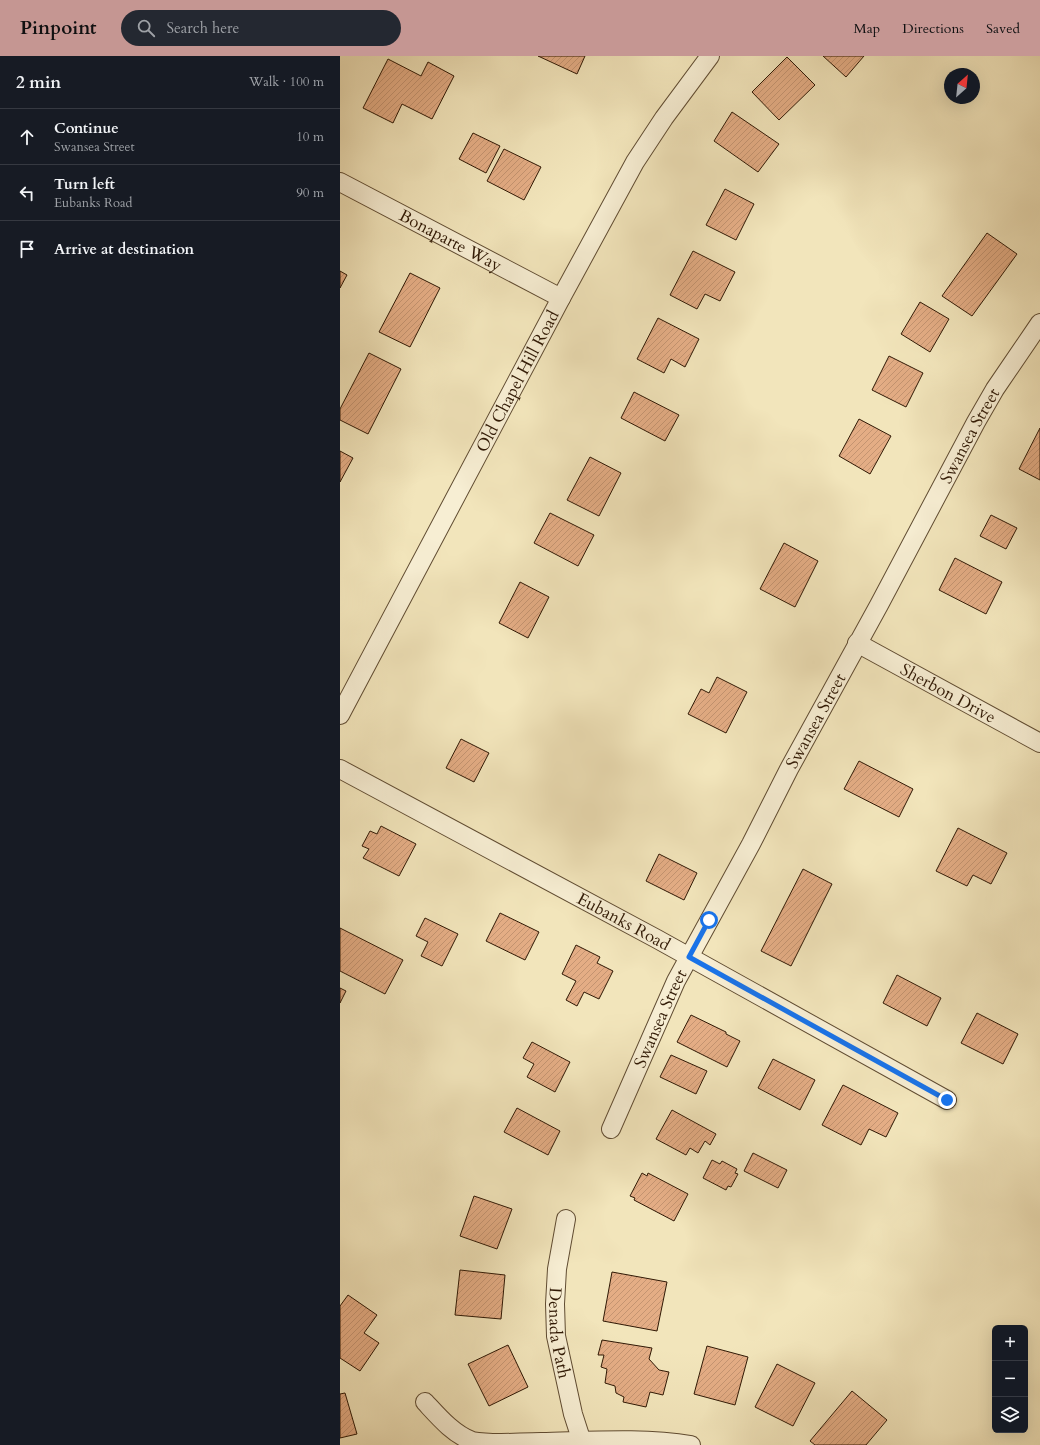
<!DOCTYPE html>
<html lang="en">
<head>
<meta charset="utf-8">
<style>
	:root { --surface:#171b24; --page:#242831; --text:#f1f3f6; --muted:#9ea1a6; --line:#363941; --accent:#c59692 }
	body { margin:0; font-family:Cardo,serif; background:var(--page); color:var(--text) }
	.controls { position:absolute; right:12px; bottom:12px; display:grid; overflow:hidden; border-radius:6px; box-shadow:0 4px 16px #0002 }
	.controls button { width:36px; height:36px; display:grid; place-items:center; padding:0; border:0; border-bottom:1px solid var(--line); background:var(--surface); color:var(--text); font:20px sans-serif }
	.compass { position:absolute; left:604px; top:12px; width:36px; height:36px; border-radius:50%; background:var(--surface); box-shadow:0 4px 16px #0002; rotate:27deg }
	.stop { position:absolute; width:12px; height:12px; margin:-9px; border:3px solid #1a73e8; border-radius:50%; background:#fff }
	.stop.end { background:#1a73e8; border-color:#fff; box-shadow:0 1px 4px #0008 }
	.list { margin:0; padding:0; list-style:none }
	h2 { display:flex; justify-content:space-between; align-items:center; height:52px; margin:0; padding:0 16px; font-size:17px }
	h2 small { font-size:13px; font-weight:400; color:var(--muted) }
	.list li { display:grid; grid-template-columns:26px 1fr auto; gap:12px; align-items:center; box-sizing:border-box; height:56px; padding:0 16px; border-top:1px solid var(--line) }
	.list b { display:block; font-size:15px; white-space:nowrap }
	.list p { margin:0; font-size:13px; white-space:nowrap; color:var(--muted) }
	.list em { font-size:13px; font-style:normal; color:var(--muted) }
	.icon { flex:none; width:22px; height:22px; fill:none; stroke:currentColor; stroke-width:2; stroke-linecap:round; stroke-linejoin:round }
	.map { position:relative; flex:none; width:700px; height:1389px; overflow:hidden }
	header { display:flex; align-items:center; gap:24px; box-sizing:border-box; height:56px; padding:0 20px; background:var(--accent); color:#111 }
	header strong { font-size:19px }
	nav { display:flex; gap:22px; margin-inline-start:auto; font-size:14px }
	.search { width:280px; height:36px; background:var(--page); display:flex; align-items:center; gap:10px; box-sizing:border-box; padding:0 14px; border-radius:22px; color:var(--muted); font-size:15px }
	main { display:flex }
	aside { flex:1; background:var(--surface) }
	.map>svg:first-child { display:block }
	.building { fill:url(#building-hatch); stroke:#301905 }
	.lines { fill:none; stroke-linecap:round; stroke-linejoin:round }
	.minor-casing { stroke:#604c32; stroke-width:20 }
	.minor { stroke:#f7eed3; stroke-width:18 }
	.route { stroke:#1a73e8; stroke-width:5 }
	.labels { text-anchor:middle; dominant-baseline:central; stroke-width:3.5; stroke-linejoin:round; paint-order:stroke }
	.street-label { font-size:17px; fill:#301905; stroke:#f7eed3 }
</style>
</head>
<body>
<header>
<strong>Pinpoint</strong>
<div class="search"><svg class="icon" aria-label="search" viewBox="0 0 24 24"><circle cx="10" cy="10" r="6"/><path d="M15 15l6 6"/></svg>Search here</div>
<nav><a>Map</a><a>Directions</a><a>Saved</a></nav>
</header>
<main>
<aside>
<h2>2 min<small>Walk · 100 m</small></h2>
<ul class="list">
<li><svg class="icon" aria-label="ahead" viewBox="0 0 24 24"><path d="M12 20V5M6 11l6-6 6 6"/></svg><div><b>Continue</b><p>Swansea Street</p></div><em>10 m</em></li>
<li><svg class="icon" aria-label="left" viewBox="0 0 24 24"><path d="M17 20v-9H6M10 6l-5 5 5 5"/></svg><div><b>Turn left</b><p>Eubanks Road</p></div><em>90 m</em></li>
<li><svg class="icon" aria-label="arrive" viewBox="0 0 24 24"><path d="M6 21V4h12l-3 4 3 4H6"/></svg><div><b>Arrive at destination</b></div></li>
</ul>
</aside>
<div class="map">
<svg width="700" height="1389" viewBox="0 0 700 1389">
	<defs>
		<pattern id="building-hatch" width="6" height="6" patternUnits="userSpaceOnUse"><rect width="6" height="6" fill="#e4ad85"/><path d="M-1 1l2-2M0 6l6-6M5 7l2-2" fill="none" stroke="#c49471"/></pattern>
	</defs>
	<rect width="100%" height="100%" fill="#f2e5bb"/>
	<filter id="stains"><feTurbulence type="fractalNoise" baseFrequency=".005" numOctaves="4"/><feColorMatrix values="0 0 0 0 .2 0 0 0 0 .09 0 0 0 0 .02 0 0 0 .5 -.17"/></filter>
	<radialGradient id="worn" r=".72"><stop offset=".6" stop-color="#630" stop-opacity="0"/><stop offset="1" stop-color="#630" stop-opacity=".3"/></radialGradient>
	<path class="building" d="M 198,0 L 245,0 L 237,18 Z
		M 483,0 L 524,0 L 506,21 Z
		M 447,1 L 475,29 L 439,64 L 412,36 Z
		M 48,3 L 81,20 L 88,6 L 114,20 L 92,63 L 62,48 L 53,67 L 23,52 Z
		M 392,56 L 439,88 L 418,116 L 374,85 Z
		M 133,77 L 160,90 L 146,117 L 119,103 Z
		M 164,93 L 201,111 L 184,144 L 147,125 Z
		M 385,133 L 414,148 L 396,184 L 366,169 Z
		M 647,177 L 677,198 L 632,260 L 602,240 Z
		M 353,195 L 395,216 L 380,245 L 365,238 L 357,253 L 330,239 Z
		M 0,215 L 7,219 L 0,232 Z
		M 70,217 L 100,232 L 70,291 L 39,276 Z
		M 580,246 L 609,263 L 590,296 L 561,278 Z
		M 318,262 L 359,283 L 345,311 L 331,303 L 324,317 L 297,303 Z
		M 29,297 L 61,313 L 28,378 L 0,364 L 0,353 Z
		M 549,300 L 583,317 L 566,351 L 532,334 Z
		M 294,336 L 339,359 L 325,385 L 281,362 Z
		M 519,363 L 551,380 L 530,418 L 499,400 Z
		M 700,372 L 700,424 L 679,413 Z
		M 0,395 L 13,402 L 0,426 Z
		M 250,401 L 281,417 L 259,460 L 227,444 Z
		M 210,457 L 254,479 L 238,510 L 194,487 Z
		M 651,459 L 677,472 L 666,493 L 640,480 Z
		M 444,487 L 478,505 L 455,551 L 420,533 Z
		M 615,502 L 662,526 L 646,558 L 599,534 Z
		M 180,526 L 209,541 L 188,582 L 159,567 Z
		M 377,621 L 407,636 L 386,677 L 348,658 L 361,633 L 369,637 Z
		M 121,683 L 149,697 L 134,726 L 106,712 Z
		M 519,705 L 573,733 L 559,761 L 504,733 Z
		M 41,770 L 76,788 L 59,820 L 23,802 L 29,793 L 22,790 L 30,775 L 37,778 Z
		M 618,772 L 667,797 L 651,828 L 633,819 L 627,830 L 596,815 Z
		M 319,798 L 357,817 L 344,844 L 306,825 Z
		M 463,813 L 492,828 L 451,910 L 421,895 Z
		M 160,857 L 199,876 L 185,904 L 146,885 Z
		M 85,862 L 118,878 L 102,910 L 81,900 L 88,886 L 76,880 Z
		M 0,872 L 63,904 L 45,938 L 0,915 Z
		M 236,889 L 260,901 L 257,907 L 273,915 L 259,943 L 244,936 L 237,950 L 226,944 L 236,925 L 222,918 Z
		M 557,919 L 601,942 L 587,970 L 543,947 Z
		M 0,932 L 6,935 L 0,947 Z
		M 637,957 L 678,978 L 663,1008 L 621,987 Z
		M 351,959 L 386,976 L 386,978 L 400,985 L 387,1011 L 337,986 Z
		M 192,986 L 230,1006 L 215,1036 L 187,1021 L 194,1008 L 183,1002 Z
		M 331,999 L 367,1015 L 356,1038 L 320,1021 Z
		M 433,1003 L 475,1024 L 460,1054 L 418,1032 Z
		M 503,1029 L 558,1057 L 546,1081 L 529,1073 L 521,1089 L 482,1069 Z
		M 177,1052 L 220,1075 L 208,1099 L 164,1076 Z
		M 332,1054 L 376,1078 L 370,1089 L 365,1085 L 358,1097 L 350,1092 L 346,1099 L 316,1083 Z
		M 413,1097 L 447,1114 L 438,1132 L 404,1115 Z
		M 372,1104 L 380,1108 L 382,1105 L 397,1113 L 395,1117 L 398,1118 L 391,1131 L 388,1130 L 386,1134 L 363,1122 Z
		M 302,1117 L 307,1120 L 308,1117 L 348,1138 L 334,1165 L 294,1144 L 295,1142 L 290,1140 Z
		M 134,1140 L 172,1153 L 157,1193 L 120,1180 Z
		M 120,1214 L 165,1219 L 161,1263 L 115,1259 Z
		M 272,1216 L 327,1226 L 317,1275 L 263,1265 Z
		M 8,1239 L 37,1259 L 24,1277 L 39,1287 L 20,1315 L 0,1302 L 0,1250 Z
		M 262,1284 L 312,1292 L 309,1303 L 319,1314 L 329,1316 L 323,1339 L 310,1336 L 306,1351 L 283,1346 L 284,1341 L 276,1337 L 275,1330 L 265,1327 L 267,1313 L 261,1311 L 264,1299 L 258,1299 Z
		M 168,1289 L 188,1331 L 149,1350 L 128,1308 Z
		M 367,1290 L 408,1301 L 395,1349 L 354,1338 Z
		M 437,1308 L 475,1327 L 453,1370 L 415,1351 Z
		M 512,1335 L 547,1364 L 526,1389 L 475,1389 L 470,1385 Z
		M 5,1337 L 17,1378 L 0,1382 L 0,1338 Z"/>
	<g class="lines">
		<g class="minor-casing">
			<g id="minor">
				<path id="s1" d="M 0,126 L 221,242"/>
				<path id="s2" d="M 517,587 L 700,687"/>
				<path id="s3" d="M 0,659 L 221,242 L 295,106 L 324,62 L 370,0"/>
				<path id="s4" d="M 0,713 L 317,883 L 607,1044"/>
				<path id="s5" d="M 271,1073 L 336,925 L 411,788 L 449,713 L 539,549 L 636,366 L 655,333 L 700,267"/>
				<path id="s6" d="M 226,1163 L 217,1213 L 215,1248 L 216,1280 L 233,1358 L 243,1389"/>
				<path d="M 85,1346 C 98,1360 113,1378 132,1385 C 154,1389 178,1386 201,1386 C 249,1385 304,1381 351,1389"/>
			</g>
		</g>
		<use href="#minor" class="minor"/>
	</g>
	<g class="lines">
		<path class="route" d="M 369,864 L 349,901 L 607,1044"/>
	</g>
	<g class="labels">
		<g class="street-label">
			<text stroke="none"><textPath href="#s1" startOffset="125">Bonaparte Way</textPath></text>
			<text stroke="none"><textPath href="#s3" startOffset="378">Old Chapel Hill Road</textPath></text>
			<text stroke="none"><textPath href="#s5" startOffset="781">Swansea Street</textPath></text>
			<text stroke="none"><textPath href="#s2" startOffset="104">Sherbon Drive</textPath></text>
			<text stroke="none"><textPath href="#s5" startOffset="457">Swansea Street</textPath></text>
			<text stroke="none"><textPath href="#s4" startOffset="322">Eubanks Road</textPath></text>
			<text stroke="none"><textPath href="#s5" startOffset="121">Swansea Street</textPath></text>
			<text stroke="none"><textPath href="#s6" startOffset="115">Denada Path</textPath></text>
		</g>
	</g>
	<rect width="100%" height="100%" filter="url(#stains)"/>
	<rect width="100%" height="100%" fill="url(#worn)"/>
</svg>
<div class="controls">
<button>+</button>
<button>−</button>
<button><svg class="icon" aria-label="layers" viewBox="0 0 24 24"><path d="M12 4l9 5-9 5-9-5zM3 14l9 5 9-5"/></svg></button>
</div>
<svg class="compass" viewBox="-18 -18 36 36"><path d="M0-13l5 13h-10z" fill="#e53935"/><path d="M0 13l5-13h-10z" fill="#9ea1a6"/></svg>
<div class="stop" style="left:369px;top:864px"></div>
<div class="stop end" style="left:607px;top:1044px"></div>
</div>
</main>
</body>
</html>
